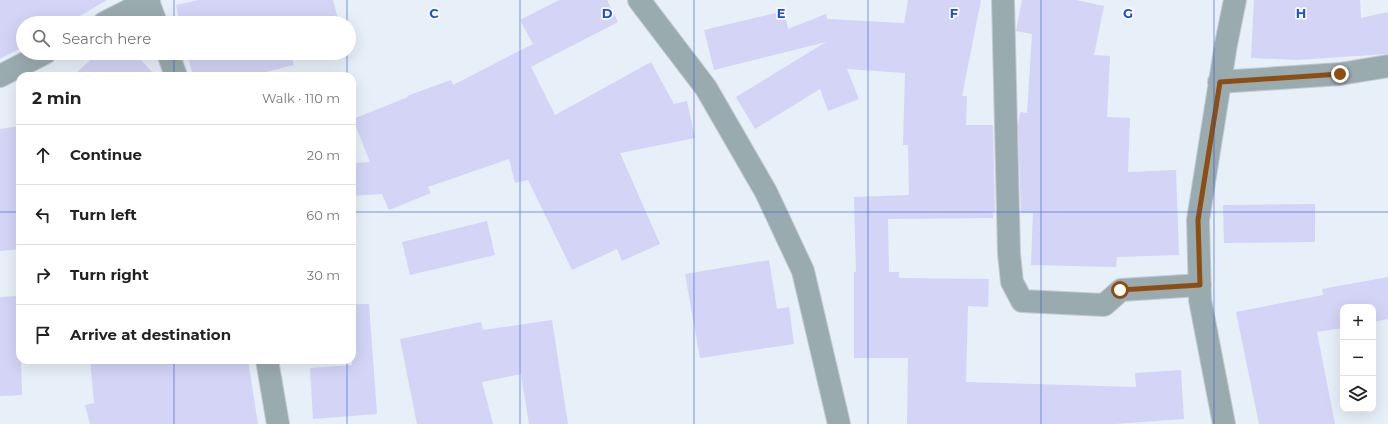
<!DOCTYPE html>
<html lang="en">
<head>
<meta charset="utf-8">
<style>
	:root { --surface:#fff; --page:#f2f2f2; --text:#222; --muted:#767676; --line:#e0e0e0 }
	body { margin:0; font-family:Montserrat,sans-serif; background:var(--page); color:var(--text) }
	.controls { position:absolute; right:12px; bottom:12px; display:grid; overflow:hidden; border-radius:8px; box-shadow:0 4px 16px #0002 }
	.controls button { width:36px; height:36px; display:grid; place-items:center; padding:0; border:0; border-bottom:1px solid var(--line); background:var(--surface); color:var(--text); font:20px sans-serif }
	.stop { position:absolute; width:12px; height:12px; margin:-9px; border:3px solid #8c4e13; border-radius:50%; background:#fff }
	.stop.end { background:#8c4e13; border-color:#fff; box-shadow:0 1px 4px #0008 }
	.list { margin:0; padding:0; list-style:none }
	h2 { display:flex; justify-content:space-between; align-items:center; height:52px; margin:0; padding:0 16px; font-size:17px }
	h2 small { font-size:13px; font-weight:400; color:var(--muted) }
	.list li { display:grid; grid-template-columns:26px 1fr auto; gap:12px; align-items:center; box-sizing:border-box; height:60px; padding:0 16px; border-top:1px solid var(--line) }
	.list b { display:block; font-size:15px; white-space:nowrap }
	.list em { font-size:13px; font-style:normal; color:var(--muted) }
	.icon { flex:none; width:22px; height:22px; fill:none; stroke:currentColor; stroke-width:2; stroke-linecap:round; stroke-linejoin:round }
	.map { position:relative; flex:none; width:1388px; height:424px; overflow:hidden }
	.search { position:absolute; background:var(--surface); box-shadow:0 4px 16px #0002; left:16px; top:16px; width:340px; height:44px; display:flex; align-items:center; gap:10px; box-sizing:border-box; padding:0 14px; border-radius:22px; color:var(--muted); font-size:15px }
	.panel { position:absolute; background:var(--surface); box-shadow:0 4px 16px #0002; left:16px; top:72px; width:340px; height:292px; border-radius:12px }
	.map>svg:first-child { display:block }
	.building { fill:#d4d4f6 }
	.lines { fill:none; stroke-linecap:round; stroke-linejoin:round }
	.minor-casing { stroke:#c4cbd3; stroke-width:24 }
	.minor { stroke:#9aabb0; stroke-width:22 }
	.route { stroke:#8c4e13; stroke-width:5 }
	.grid { fill:none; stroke:#1d4ed8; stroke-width:1; stroke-opacity:0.55 }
	.grid-label { font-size:13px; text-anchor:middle; font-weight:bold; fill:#1d4ed8; stroke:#fafbfd; stroke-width:3.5; stroke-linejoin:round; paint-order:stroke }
</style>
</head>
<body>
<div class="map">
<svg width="1388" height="424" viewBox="0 0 1388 424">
	<rect width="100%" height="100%" fill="#e7eff8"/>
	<path class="building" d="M 0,0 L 107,0 L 68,23 L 23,23 L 23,47 L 0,59 Z
		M 199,0 L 333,0 L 339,23 L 180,23 L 176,5 Z
		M 559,0 L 607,0 L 618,22 L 531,67 L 555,115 L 651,62 L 674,104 L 687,101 L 695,138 L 620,153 L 660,244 L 622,261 L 617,249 L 572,270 L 528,180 L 515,183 L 509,159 L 428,187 L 431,193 L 389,210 L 382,194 L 352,196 L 352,163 L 370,162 L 353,119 L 408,97 L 407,96 L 451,80 L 453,85 L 533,44 L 520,20 Z
		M 908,0 L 981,0 L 962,96 L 967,96 L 966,125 L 993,125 L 995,212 L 993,211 L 993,218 L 888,219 L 889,272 L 899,272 L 899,278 L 989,279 L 988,307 L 968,306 L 966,382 L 1136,387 L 1135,373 L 1181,370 L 1184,419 L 1115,424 L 907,424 L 908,358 L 854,358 L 854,272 L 856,272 L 854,197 L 909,195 L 908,145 L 903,145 L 905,73 L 847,69 L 859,99 L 828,111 L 820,89 L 755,129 L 736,97 L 826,42 L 714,70 L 704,30 L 784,11 L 788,29 L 826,14 L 827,19 L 904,23 Z
		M 1022,0 L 1076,0 L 1104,6 L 1094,55 L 1110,56 L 1107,117 L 1130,118 L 1128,172 L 1176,170 L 1179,255 L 1117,257 L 1116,267 L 1031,265 L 1033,213 L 1021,213 L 1018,126 L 1020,112 L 1027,113 L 1032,34 L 1016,31 Z
		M 1254,0 L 1360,0 L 1361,18 L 1388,12 L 1388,54 L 1296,60 L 1251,58 Z
		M 98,53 L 134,53 L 156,76 L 73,76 Z
		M 187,53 L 291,53 L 294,65 L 250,76 L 193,76 Z
		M 20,126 L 20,249 L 0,251 L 0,129 Z
		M 1315,204 L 1315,242 L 1224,243 L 1223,205 Z
		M 487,221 L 495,255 L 410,275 L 402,242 Z
		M 769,260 L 777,309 L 789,307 L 794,344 L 700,358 L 685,274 Z
		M 1388,277 L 1388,319 L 1373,322 L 1373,307 L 1343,307 L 1343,328 L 1317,332 L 1335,424 L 1259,424 L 1236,312 L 1323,295 L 1322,289 Z
		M 19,296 L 22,395 L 0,396 L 0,297 Z
		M 352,304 L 369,304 L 377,414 L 313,419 L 310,368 L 352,365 Z
		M 552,320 L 568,424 L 529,424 L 521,374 L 482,382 L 493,424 L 417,424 L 400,339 L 481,322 L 483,330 Z
		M 90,360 L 248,360 L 258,424 L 90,424 L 85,405 L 94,403 Z"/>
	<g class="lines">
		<g class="minor-casing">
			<path id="minor" d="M 639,0 L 706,88 L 766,192 L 803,271 L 839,424
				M 1003,0 L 1009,254 L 1012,282 L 1022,301 L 1104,305 L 1121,290 L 1200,285
				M 148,1 L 156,23
				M 104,23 L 149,0
				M 168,53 L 176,76
				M 0,76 L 45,53
				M 1219,82 L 1340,74 L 1388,66
				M 267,360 L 278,424
				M 1224,424 L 1200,300 L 1198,220 L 1226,44 L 1235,0"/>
		</g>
		<use href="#minor" class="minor"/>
	</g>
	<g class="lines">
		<path class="route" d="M 1120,290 L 1200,285 L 1198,220 L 1220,82 L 1340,74"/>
	</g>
	<path class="grid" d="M 174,0 L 174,23M 347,0 L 347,23M 520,0 L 520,424M 694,0 L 694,424M 868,0 L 868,424M 1041,0 L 1041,424M 1214,0 L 1214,424M 174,53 L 174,76M 347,53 L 347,76M 0,212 L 20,212M 352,212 L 1388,212M 174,360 L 174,424M 347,360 L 347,424"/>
	<g class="grid-label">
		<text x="434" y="18">C</text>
		<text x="607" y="18">D</text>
		<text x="781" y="18">E</text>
		<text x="954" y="18">F</text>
		<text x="1128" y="18">G</text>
		<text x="1301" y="18">H</text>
	</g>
</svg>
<div class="controls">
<button>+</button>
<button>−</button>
<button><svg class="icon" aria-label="layers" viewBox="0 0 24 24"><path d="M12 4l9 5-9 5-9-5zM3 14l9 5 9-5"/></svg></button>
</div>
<div class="stop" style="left:1120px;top:290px"></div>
<div class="stop end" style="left:1340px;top:74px"></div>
<div class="search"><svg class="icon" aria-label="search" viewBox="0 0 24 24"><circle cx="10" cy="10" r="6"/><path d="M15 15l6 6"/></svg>Search here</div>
<section class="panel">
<h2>2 min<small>Walk · 110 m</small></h2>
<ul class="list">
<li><svg class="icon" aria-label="ahead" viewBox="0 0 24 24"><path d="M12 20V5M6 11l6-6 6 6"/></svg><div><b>Continue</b></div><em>20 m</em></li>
<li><svg class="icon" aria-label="left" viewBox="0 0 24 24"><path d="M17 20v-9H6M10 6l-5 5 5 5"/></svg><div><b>Turn left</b></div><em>60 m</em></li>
<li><svg class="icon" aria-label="right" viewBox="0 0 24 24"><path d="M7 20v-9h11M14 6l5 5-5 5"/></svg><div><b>Turn right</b></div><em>30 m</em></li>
<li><svg class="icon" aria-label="arrive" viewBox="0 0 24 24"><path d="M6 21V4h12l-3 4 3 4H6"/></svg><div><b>Arrive at destination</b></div></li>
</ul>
</section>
</div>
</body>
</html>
